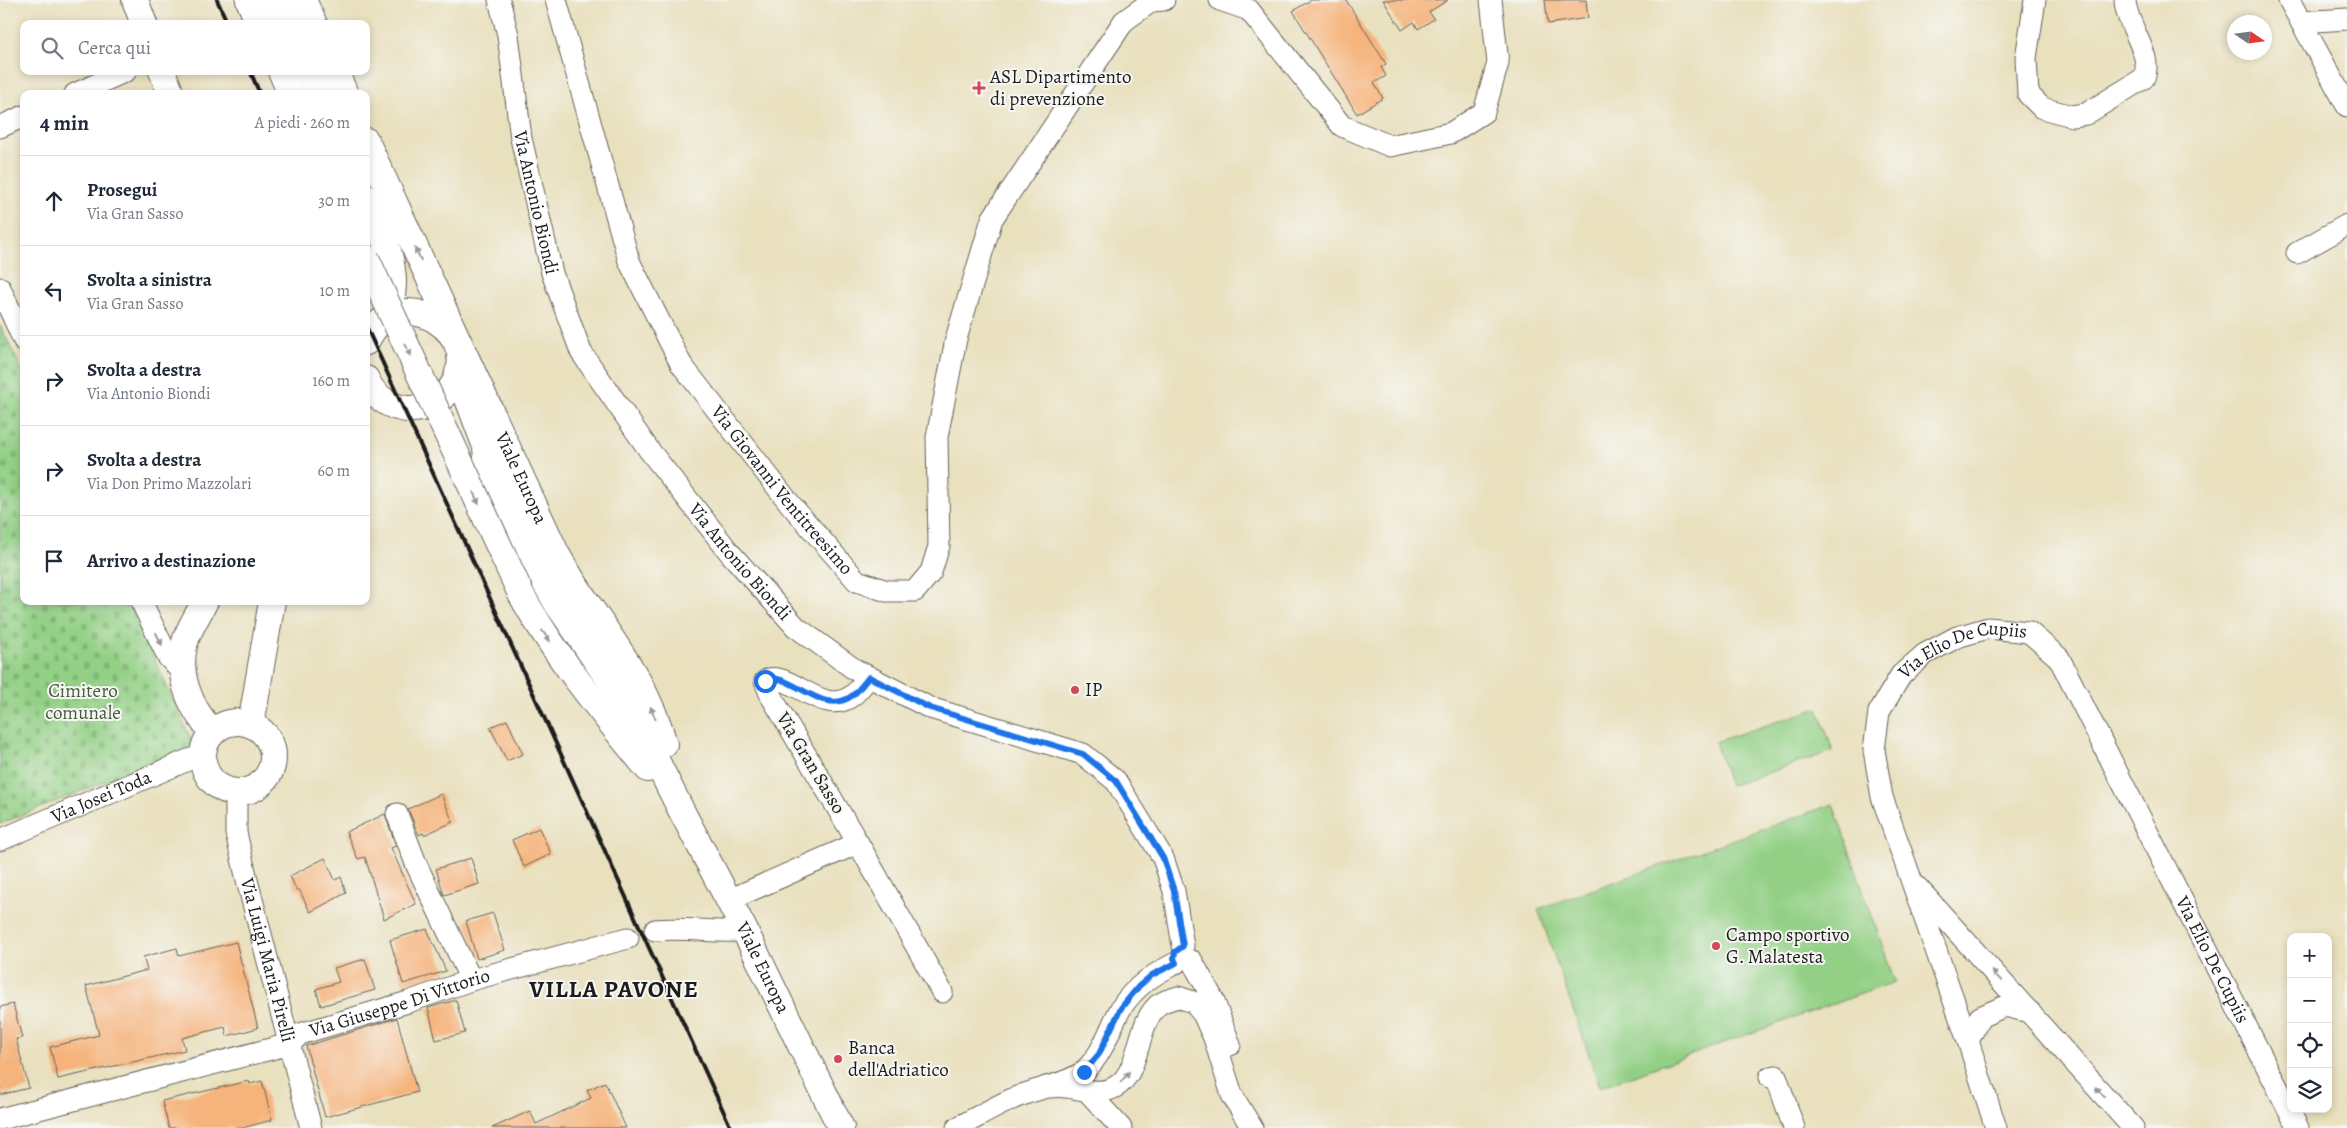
<!DOCTYPE html>
<html lang="it">
<head>
<meta charset="utf-8">
<style>
	:root { --surface:#fff; --page:#f2f2f3; --text:#1f2937; --muted:#747a83; --line:#e0e1e3 }
	body { margin:0; font-family:Alegreya,serif; background:var(--page); color:var(--text) }
	.controls { position:absolute; right:15px; bottom:15px; display:grid; overflow:hidden; border-radius:10px; box-shadow:0 2px 8px #0003 }
	.controls button { width:45px; height:45px; display:grid; place-items:center; padding:0; border:0; border-bottom:1px solid var(--line); background:var(--surface); color:var(--text); font:25px sans-serif }
	.compass { position:absolute; left:2227px; top:15px; width:45px; height:45px; border-radius:50%; background:var(--surface); box-shadow:0 2px 8px #0003; rotate:103deg }
	.stop { position:absolute; width:15px; height:15px; margin:-11px; border:4px solid #1a73e8; border-radius:50%; background:#fff }
	.stop.end { background:#1a73e8; border-color:#fff; box-shadow:0 1px 5px #0008 }
	.list { margin:0; padding:0; list-style:none }
	h2 { display:flex; justify-content:space-between; align-items:center; height:65px; margin:0; padding:0 20px; font-size:21px }
	h2 small { font-size:16px; font-weight:400; color:var(--muted) }
	.list li { display:grid; grid-template-columns:32px 1fr auto; gap:15px; align-items:center; box-sizing:border-box; height:90px; padding:0 20px; border-top:1px solid var(--line) }
	.list b { display:block; font-size:19px; white-space:nowrap }
	.list p { margin:0; font-size:16px; white-space:nowrap; color:var(--muted) }
	.list em { font-size:16px; font-style:normal; color:var(--muted) }
	.icon { flex:none; width:28px; height:28px; fill:none; stroke:currentColor; stroke-width:2; stroke-linecap:round; stroke-linejoin:round }
	.map { position:relative; flex:none; width:2347px; height:1128px; overflow:hidden }
	.search { position:absolute; background:var(--surface); box-shadow:0 2px 8px #0003; left:20px; top:20px; width:350px; height:55px; display:flex; align-items:center; gap:12px; box-sizing:border-box; padding:0 18px; border-radius:10px; color:var(--muted); font-size:19px }
	.panel { position:absolute; background:var(--surface); box-shadow:0 2px 8px #0003; left:20px; top:90px; width:350px; height:515px; border-radius:10px }
	.map>svg:first-child { display:block }
	.grass { fill:#93d085; stroke:#587650 }
	.cemetery { fill:url(#cemetery-stones); stroke:#587650 }
	.building { fill:#f6b37c }
	.lines { fill:none; stroke-linecap:round; stroke-linejoin:round }
	.minor-casing { stroke:#646155; stroke-width:23 }
	.major-casing { stroke:#646155; stroke-width:28 }
	.minor { stroke:#fff; stroke-width:21 }
	.major { stroke:#fff; stroke-width:26 }
	.rail { stroke:#1c1c1c; stroke-width:4 }
	.major-bridge-casing { stroke:#646155; stroke-width:28; stroke-linecap:butt }
	.major-bridge { stroke:#fff; stroke-width:26 }
	.oneway { fill:#999 }
	.route { stroke:#1a73e8; stroke-width:6 }
	.poi-dot { fill:#d1495b; stroke:#f6f6f2; stroke-width:2 }
	.labels { text-anchor:middle; dominant-baseline:central; stroke-width:4; stroke-linejoin:round; paint-order:stroke }
	.poi-label { font-size:19px; fill:#1c1c1c; stroke:#f6f6f2; text-anchor:start }
	.street-label { font-size:19px; fill:#1c1c1c; stroke:#f6f6f2 }
	.park-label { font-size:19px; fill:#465b41; stroke:#f6f6f2 }
	.district-label { font-size:24px; font-weight:bold; letter-spacing:1px; fill:#1c1c1c; stroke:#f6f6f2 }
</style>
</head>
<body>
<div class="map">
<svg width="2347" height="1128" viewBox="0 0 2347 1128">
	<defs>
		<pattern id="cemetery-stones" width="16" height="16" patternUnits="userSpaceOnUse" patternTransform="scale(1.25)"><rect width="16" height="16" fill="#93d085"/><path d="M2 7V4a2 2 0 0 1 4 0v3zM10 15v-3a2 2 0 0 1 4 0v3z" fill="#7eb272"/></pattern>
	</defs>
	<rect width="100%" height="100%" fill="#f6f6f2"/>
	<filter id="ink" filterUnits="userSpaceOnUse"><feTurbulence type="fractalNoise" baseFrequency=".02" numOctaves="2"/><feDisplacementMap in="SourceGraphic" scale="10" xChannelSelector="R" yChannelSelector="G"/><feConvolveMatrix kernelMatrix="1 2 1 2 8 2 1 2 1" color-interpolation-filters="sRGB"/></filter>
	<filter id="wash" filterUnits="userSpaceOnUse"><feTurbulence type="fractalNoise" baseFrequency=".0096" numOctaves="4" result="noise"/><feDisplacementMap in="SourceGraphic" scale="20" xChannelSelector="R" yChannelSelector="G"/><feGaussianBlur stdDeviation="1.12" result="paint"/><feColorMatrix in="noise" values="0 0 0 0 0 0 0 0 0 0 0 0 0 0 0 0 0 1.4 0 .05"/><feComposite in="paint" operator="in"/></filter>
	<g filter="url(#wash)">
		<rect width="100%" height="100%" fill="#e9e0be"/>
		<path class="grass" d="M 1818,708 L 1833,751 L 1730,786 L 1715,742 Z
			M 1833,804 L 1895,982 L 1600,1087 L 1538,909 Z"/>
		<path class="cemetery" d="M 0,325 L 24,374 L 24,601 L 128,601 L 194,746 L 0,824 Z"/>
		<g id="blocks">
			<path class="building" d="M 1311,0 L 1346,0 L 1386,64 L 1381,67 L 1386,76 L 1374,83 L 1383,98 L 1357,114 L 1293,11 Z
				M 1383,0 L 1448,0 L 1429,12 L 1434,19 L 1418,29 L 1414,22 L 1402,30 Z
				M 1545,0 L 1586,0 L 1588,18 L 1548,24 Z
				M 507,720 L 523,754 L 507,761 L 490,727 Z
				M 441,794 L 453,822 L 424,835 L 423,833 L 419,835 L 408,809 Z
				M 385,814 L 396,846 L 391,848 L 416,904 L 384,919 L 365,857 L 358,859 L 346,832 Z
				M 539,828 L 551,854 L 524,867 L 512,840 Z
				M 325,858 L 335,880 L 341,877 L 346,893 L 310,912 L 299,889 L 297,891 L 290,876 Z
				M 471,858 L 479,884 L 444,895 L 436,869 Z
				M 493,913 L 505,950 L 477,959 L 466,921 Z
				M 427,929 L 446,971 L 403,984 L 390,940 Z
				M 236,942 L 258,1028 L 227,1036 L 225,1027 L 182,1038 L 185,1050 L 58,1079 L 50,1047 L 99,1035 L 86,986 L 147,970 L 143,957 L 177,948 L 179,956 Z
				M 365,959 L 375,990 L 321,1006 L 316,989 L 339,982 L 334,968 Z
				M 456,1000 L 465,1033 L 436,1040 L 428,1008 Z
				M 13,1004 L 22,1038 L 16,1039 L 29,1088 L 0,1095 L 0,1007 Z
				M 397,1018 L 417,1092 L 325,1117 L 306,1046 Z
				M 249,1081 L 250,1084 L 262,1081 L 272,1120 L 242,1128 L 169,1128 L 162,1101 Z
				M 605,1082 L 626,1128 L 492,1128 L 530,1111 L 536,1124 L 591,1098 L 587,1090 Z"/>
		</g>
	</g>
	<g filter="url(#ink)">
		<use href="#blocks" fill-opacity="0" stroke="#646155" stroke-width="1"/>
		<g class="lines">
			<g class="minor-casing">
				<g id="minor">
					<path id="s1" d="M 499,0 L 508,35 L 521,138 L 552,273 L 581,352 L 649,450 L 730,553 L 796,627 L 854,669 L 930,708 L 1083,754 L 1116,781 L 1163,858 L 1174,891 L 1183,946"/>
					<path id="s2" d="M 556,0 L 629,261 L 681,364 L 791,505 L 857,581 L 887,591 L 915,591 L 931,572 L 939,546 L 937,437 L 956,339 L 992,219 L 1124,21 L 1152,1 L 1164,0"/>
					<path d="M 1220,0 L 1249,10 L 1342,126 L 1390,146 L 1451,133 L 1484,112 L 1498,63 L 1491,0"/>
					<path d="M 2035,0 L 2026,58 L 2028,94 L 2042,108 L 2072,116 L 2086,114 L 2144,78 C 2154,55 2126,26 2125,0"/>
					<path d="M 2289,0 L 2347,106"/>
					<path d="M 2301,22 L 2347,19"/>
					<path d="M 75,94 L 126,71"/>
					<path d="M 0,127 L 24,116"/>
					<path d="M 2297,253 L 2347,225"/>
					<path d="M 0,288 L 24,341"/>
					<path d="M 141,601 L 168,657 L 183,673"/>
					<path id="s3" d="M 236,792 L 236,833 L 248,884 L 311,1128"/>
					<path d="M 397,814 L 417,866 L 471,980"/>
					<path id="s4" d="M 0,840 L 188,760 L 203,756"/>
					<path d="M 858,843 L 942,992"/>
					<path d="M 1918,888 L 2133,1128"/>
					<path d="M 729,900 L 858,843 L 771,696 L 765,681 C 788,667 822,720 853,695 C 859,690 864,683 869,677"/>
					<path d="M 655,930 C 685,927 715,933 745,931"/>
					<path d="M 1192,961 L 1213,999 L 1230,1045"/>
					<path d="M 1968,1041 L 1980,1017 L 2005,1006 L 2030,1012"/>
					<path d="M 1770,1077 L 1776,1076 L 1794,1128"/>
					<path d="M 1046,1087 C 1053,1087 1059,1086 1066,1087 C 1080,1088 1092,1094 1108,1090 C 1142,1080 1134,1028 1157,1006 C 1162,1001 1172,999 1178,997 L 1193,1002 L 1203,1014 L 1214,1038 L 1232,1095 L 1252,1128"/>
					<path d="M 1088,1092 L 1121,1128"/>
					<path id="s5" d="M 0,1119 L 290,1044 L 300,1034 L 408,1002 L 471,980 L 628,938"/>
					<path d="M 957,1128 C 978,1117 1000,1103 1022,1095 C 1039,1088 1072,1083 1085,1070 C 1104,1053 1109,1029 1121,1008 C 1135,986 1154,974 1176,963"/>
					<path id="s6" d="M 1996,1128 L 1968,1041 L 1882,797 L 1874,750 L 1879,712 L 1901,675 L 1925,654 L 1957,637 L 1988,628 L 2029,632 L 2059,658 L 2298,1128"/>
				</g>
			</g>
			<g class="major-casing">
				<g id="major">
					<path d="M 135,0 L 144,24"/>
					<path d="M 249,0 L 259,24"/>
					<path d="M 276,0 L 287,24"/>
					<path d="M 303,0 L 314,24"/>
					<path d="M 162,71 L 171,94"/>
					<path d="M 281,71 L 291,94"/>
					<path d="M 309,71 L 319,94"/>
					<path d="M 335,71 L 345,94"/>
					<path id="s7" d="M 366,141 L 556,553 C 591,617 645,672 664,744"/>
					<path d="M 366,198 C 378,224 393,253 393,283 C 393,295 390,306 388,318"/>
					<path d="M 366,342 C 398,273 495,338 448,392 C 437,403 423,410 407,409 C 389,407 373,396 366,379"/>
					<path id="s8" d="M 458,372 L 486,447 L 487,460 L 541,575 L 558,605 L 634,716 L 681,810 L 745,931 L 841,1128"/>
					<path d="M 521,594 C 555,656 603,714 648,769"/>
					<path d="M 205,601 C 199,613 192,624 187,636 C 174,670 189,708 213,732"/>
					<circle cx="238" cy="757" r="35"/>
					<path d="M 251,725 L 272,601"/>
				</g>
			</g>
			<use href="#minor" class="minor"/>
			<use href="#major" class="major"/>
			<path class="rail" d="M 217,0 L 228,24
				M 250,71 L 260,94
				M 366,326 L 731,1128"/>
			<g class="major-bridge-casing">
				<path id="major-bridge" d="M 366,258 L 521,594"/>
			</g>
			<use href="#major-bridge" class="major-bridge"/>
		</g>
		<defs><path id="oneway-solid" d="M-6-.8H1V-3.2L6.5 0L1 3.2V.8H-6Z" transform="scale(1.25)"/></defs>
		<g class="oneway">
			<use href="#oneway-solid" transform="translate(418 254) rotate(-115)"/>
			<use href="#oneway-solid" transform="translate(408 350) rotate(65)"/>
			<use href="#oneway-solid" transform="translate(476 498) rotate(65)"/>
			<use href="#oneway-solid" transform="translate(546 636) rotate(55)"/>
			<use href="#oneway-solid" transform="translate(159 639) rotate(64)"/>
			<use href="#oneway-solid" transform="translate(653 713) rotate(-111)"/>
			<use href="#oneway-solid" transform="translate(1997 976) rotate(-132)"/>
			<use href="#oneway-solid" transform="translate(1125 1077) rotate(-50)"/>
			<use href="#oneway-solid" transform="translate(2100 1092) rotate(-132)"/>
		</g>
	</g>
	<g class="lines" filter="url(#ink)">
		<path class="route" d="M 765,681 C 788,667 822,720 853,695 C 859,690 864,683 869,677 L 930,708 L 1083,754 L 1116,781 L 1163,858 L 1174,891 L 1183,946 L 1175,952 L 1174,958 L 1176,963 L 1152,975 L 1139,986 L 1121,1008 L 1099,1054 L 1084,1072"/>
	</g>
	<g class="poi-dot">
		<path d="M976.5 80.5h5v5h5v5h-5v5h-5v-5h-5v-5h5z"/>
		<circle cx="1075" cy="690" r="5"/>
		<circle cx="1716" cy="946" r="5"/>
		<circle cx="838" cy="1059" r="5"/>
	</g>
	<g class="labels">
		<g class="poi-label">
			<text x="990" y="77">ASL Dipartimento<tspan x="990" dy="22">di prevenzione</tspan></text>
			<text x="1085" y="690">IP</text>
			<text x="1726" y="935">Campo sportivo<tspan x="1726" dy="22">G. Malatesta</tspan></text>
			<text x="848" y="1048">Banca<tspan x="848" dy="22">dell'Adriatico</tspan></text>
		</g>
		<g class="street-label">
			<text stroke="none"><textPath href="#s1" startOffset="206">Via Antonio Biondi</textPath></text>
			<text stroke="none"><textPath href="#s7" startOffset="371">Viale Europa</textPath></text>
			<text stroke="none"><textPath href="#s2" startOffset="548">Via Giovanni Ventitreesimo</textPath></text>
			<text stroke="none"><textPath href="#s1" startOffset="626">Via Antonio Biondi</textPath></text>
			<text stroke="none"><textPath href="#s6" startOffset="549">Via Elio De Cupiis</textPath></text>
			<text transform="translate(811 763) rotate(59)">Via Gran Sasso</text>
			<text stroke="none"><textPath href="#s4" startOffset="110">Via Josei Toda</textPath></text>
			<text stroke="none"><textPath href="#s6" startOffset="999">Via Elio De Cupiis</textPath></text>
			<text stroke="none"><textPath href="#s3" startOffset="172">Via Luigi Maria Pirelli</textPath></text>
			<text stroke="none"><textPath href="#s8" startOffset="672">Viale Europa</textPath></text>
			<text stroke="none"><textPath href="#s5" startOffset="418">Via Giuseppe Di Vittorio</textPath></text>
		</g>
		<g class="park-label">
			<text x="83" y="691">Cimitero<tspan x="83" dy="22">comunale</tspan></text>
		</g>
		<g class="district-label">
			<text x="614" y="989">VILLA PAVONE</text>
		</g>
	</g>
</svg>
<div class="controls">
<button>+</button>
<button>−</button>
<button><svg class="icon" aria-label="locate" viewBox="0 0 24 24"><circle cx="12" cy="12" r="6"/><path d="M12 2v4M12 18v4M2 12h4M18 12h4"/></svg></button>
<button><svg class="icon" aria-label="layers" viewBox="0 0 24 24"><path d="M12 4l9 5-9 5-9-5zM3 14l9 5 9-5"/></svg></button>
</div>
<svg class="compass" viewBox="-18 -18 36 36"><path d="M0-13l5 13h-10z" fill="#e53935"/><path d="M0 13l5-13h-10z" fill="#747a83"/></svg>
<div class="stop" style="left:765px;top:681px"></div>
<div class="stop end" style="left:1084px;top:1072px"></div>
<div class="search"><svg class="icon" aria-label="search" viewBox="0 0 24 24"><circle cx="10" cy="10" r="6"/><path d="M15 15l6 6"/></svg>Cerca qui</div>
<section class="panel">
<h2>4 min<small>A piedi · 260 m</small></h2>
<ul class="list">
<li><svg class="icon" aria-label="ahead" viewBox="0 0 24 24"><path d="M12 20V5M6 11l6-6 6 6"/></svg><div><b>Prosegui</b><p>Via Gran Sasso</p></div><em>30 m</em></li>
<li><svg class="icon" aria-label="left" viewBox="0 0 24 24"><path d="M17 20v-9H6M10 6l-5 5 5 5"/></svg><div><b>Svolta a sinistra</b><p>Via Gran Sasso</p></div><em>10 m</em></li>
<li><svg class="icon" aria-label="right" viewBox="0 0 24 24"><path d="M7 20v-9h11M14 6l5 5-5 5"/></svg><div><b>Svolta a destra</b><p>Via Antonio Biondi</p></div><em>160 m</em></li>
<li><svg class="icon" aria-label="right" viewBox="0 0 24 24"><path d="M7 20v-9h11M14 6l5 5-5 5"/></svg><div><b>Svolta a destra</b><p>Via Don Primo Mazzolari</p></div><em>60 m</em></li>
<li><svg class="icon" aria-label="arrive" viewBox="0 0 24 24"><path d="M6 21V4h12l-3 4 3 4H6"/></svg><div><b>Arrivo a destinazione</b></div></li>
</ul>
</section>
</div>
</body>
</html>
